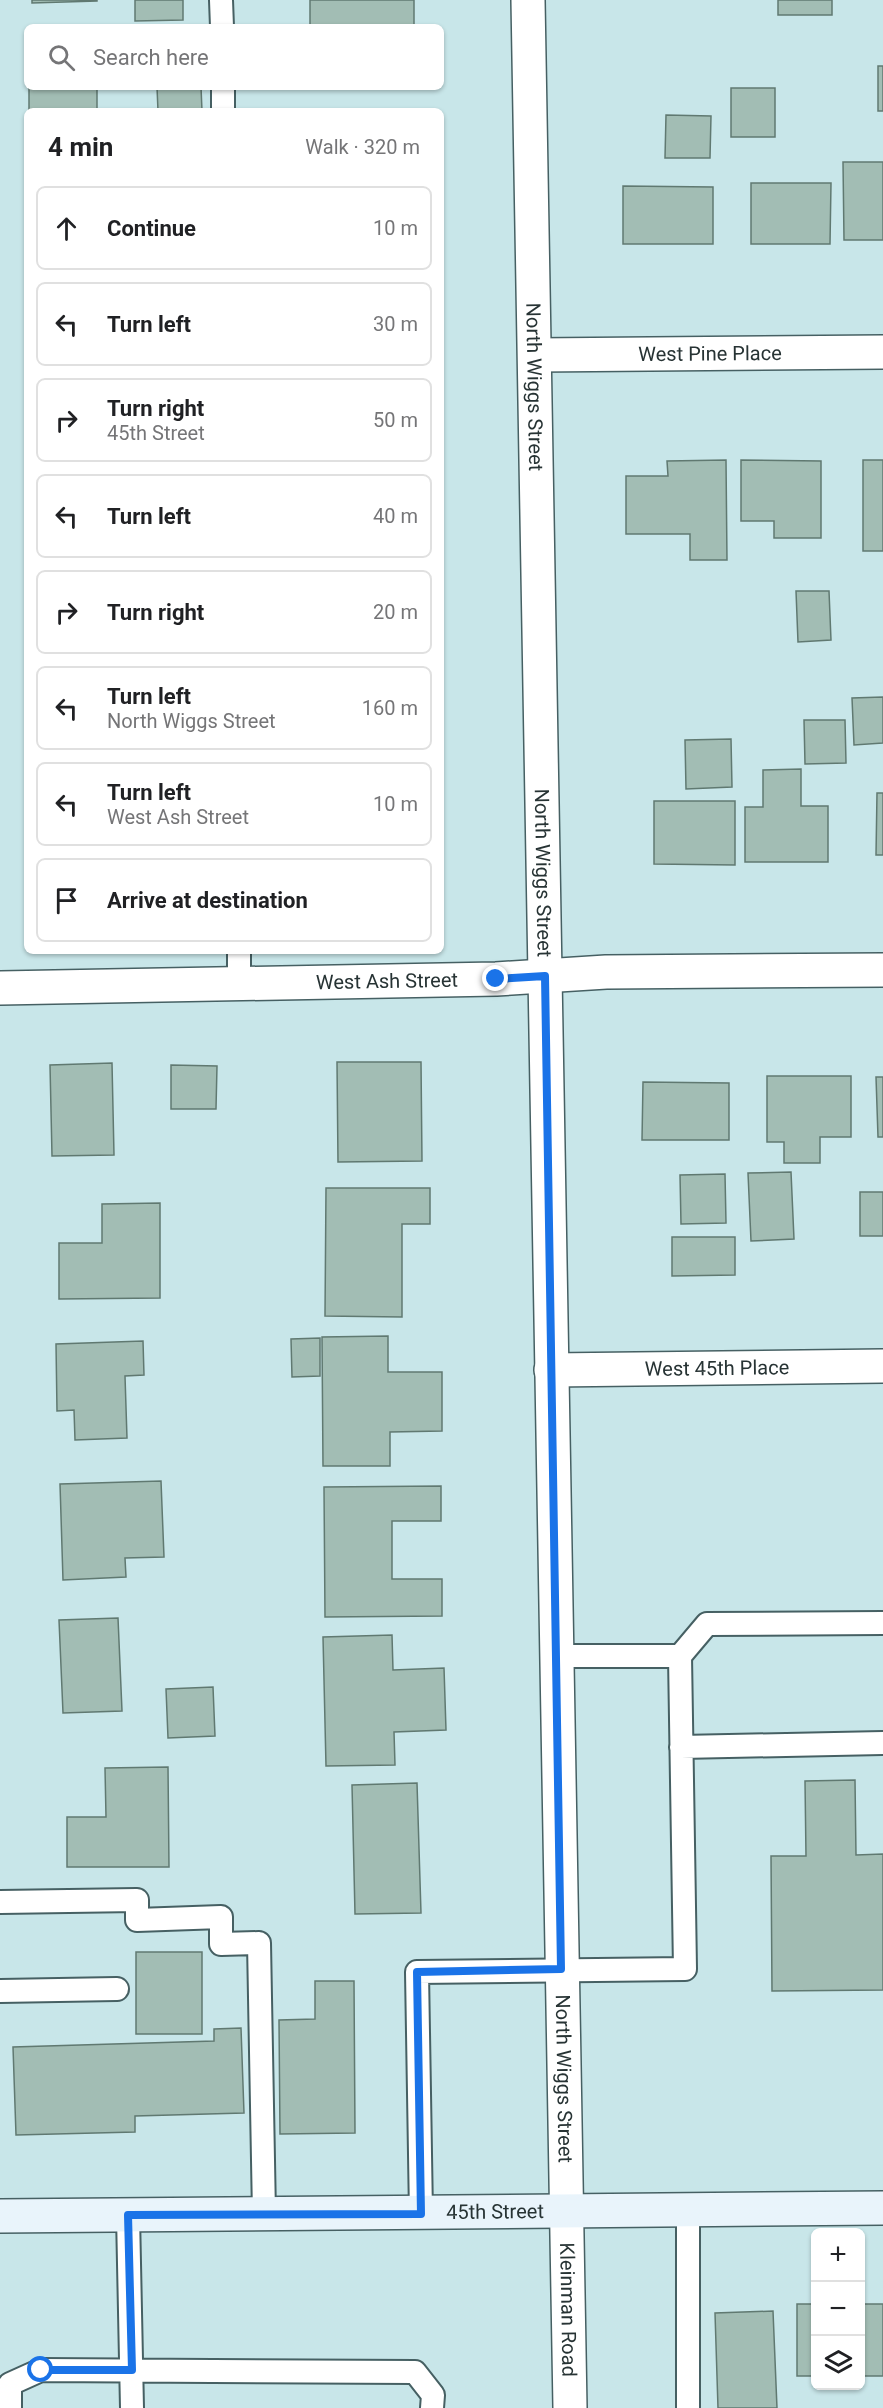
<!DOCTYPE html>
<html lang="en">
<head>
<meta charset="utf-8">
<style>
	:root { --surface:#fff; --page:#f2f2f2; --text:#202124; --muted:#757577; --line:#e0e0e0 }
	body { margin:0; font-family:Roboto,sans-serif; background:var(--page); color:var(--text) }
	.controls { position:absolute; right:18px; bottom:18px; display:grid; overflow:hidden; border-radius:9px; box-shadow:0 2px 4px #0004 }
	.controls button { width:54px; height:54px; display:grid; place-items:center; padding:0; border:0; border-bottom:2px solid var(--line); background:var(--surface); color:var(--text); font:30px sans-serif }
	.stop { position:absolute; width:18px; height:18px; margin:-14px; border:4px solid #1a73e8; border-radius:50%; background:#fff }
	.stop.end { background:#1a73e8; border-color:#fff; box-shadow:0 2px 6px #0008 }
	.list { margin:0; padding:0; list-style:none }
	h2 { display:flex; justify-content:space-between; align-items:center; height:78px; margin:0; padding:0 24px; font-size:26px }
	h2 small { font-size:20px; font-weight:400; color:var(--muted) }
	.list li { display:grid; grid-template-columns:39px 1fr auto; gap:18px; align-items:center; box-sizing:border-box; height:84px; margin:0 12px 12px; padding:0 12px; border:2px solid var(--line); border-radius:9px }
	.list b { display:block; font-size:22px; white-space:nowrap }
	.list p { margin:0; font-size:20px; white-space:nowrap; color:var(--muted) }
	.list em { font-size:20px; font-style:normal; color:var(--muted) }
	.icon { flex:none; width:33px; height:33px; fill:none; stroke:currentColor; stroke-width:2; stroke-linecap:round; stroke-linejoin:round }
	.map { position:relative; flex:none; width:883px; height:2408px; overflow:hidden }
	.search { position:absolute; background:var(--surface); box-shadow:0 2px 4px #0004; left:24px; top:24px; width:420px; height:66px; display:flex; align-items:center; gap:15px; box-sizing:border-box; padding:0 21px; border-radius:9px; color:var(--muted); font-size:22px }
	.panel { position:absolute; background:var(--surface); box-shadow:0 2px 4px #0004; left:24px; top:108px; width:420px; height:846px; border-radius:9px }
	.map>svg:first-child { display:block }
	.building { fill:#a2bdb4; stroke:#607971; stroke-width:1.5 }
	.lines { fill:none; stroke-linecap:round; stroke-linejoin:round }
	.service-casing { stroke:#466063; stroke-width:26 }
	.minor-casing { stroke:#466063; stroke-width:36 }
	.tertiary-casing { stroke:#466063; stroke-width:36 }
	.secondary-casing { stroke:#466063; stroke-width:36 }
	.service { stroke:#fff; stroke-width:22 }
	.minor { stroke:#fff; stroke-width:33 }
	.tertiary { stroke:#fff; stroke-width:33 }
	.secondary { stroke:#e9f4fb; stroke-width:33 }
	.route { stroke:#1a73e8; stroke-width:8 }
	.labels { text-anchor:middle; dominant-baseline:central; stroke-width:4.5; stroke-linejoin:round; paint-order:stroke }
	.street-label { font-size:20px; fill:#273334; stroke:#fff }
</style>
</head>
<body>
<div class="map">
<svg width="883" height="2408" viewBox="0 0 883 2408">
	<rect width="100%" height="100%" fill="#c8e6e9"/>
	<path class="building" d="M 32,0 L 97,0 L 97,1 L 32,3 Z
		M 135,0 L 183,0 L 183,20 L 135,21 Z
		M 310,0 L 414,0 L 414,27 L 310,27 Z
		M 778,0 L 832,0 L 832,15 L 778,15 Z
		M 878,66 L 883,66 L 883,111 L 878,111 Z
		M 29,87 L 97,87 L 97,111 L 29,111 Z
		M 157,87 L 201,87 L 202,111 L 158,111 Z
		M 731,88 L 775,88 L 775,137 L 731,137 Z
		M 666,115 L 711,116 L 710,158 L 665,158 Z
		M 843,162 L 883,162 L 883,240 L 844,240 Z
		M 751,183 L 831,183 L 830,244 L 751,244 Z
		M 623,186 L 713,187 L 713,244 L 623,244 Z
		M 726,460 L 727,560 L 690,560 L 690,534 L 626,534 L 626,476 L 668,476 L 667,461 Z
		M 741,460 L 821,461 L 821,538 L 774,538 L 774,521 L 741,521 Z
		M 863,460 L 883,460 L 883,551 L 863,551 Z
		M 796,591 L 829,591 L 831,640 L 798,642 Z
		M 883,697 L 883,743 L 854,745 L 852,698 Z
		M 804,720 L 845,720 L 846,763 L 805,764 Z
		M 731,739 L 732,787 L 686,789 L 685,740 Z
		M 801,769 L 801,806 L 828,806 L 828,862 L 745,862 L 745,807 L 763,807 L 763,770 Z
		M 877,793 L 883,793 L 883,855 L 876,855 Z
		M 654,801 L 735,801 L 735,865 L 654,864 Z
		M 337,1062 L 421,1062 L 422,1161 L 338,1162 Z
		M 112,1063 L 114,1155 L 52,1156 L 50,1065 Z
		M 171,1065 L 217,1066 L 216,1109 L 171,1109 Z
		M 767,1076 L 851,1076 L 851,1137 L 820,1137 L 820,1163 L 784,1163 L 784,1142 L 767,1142 Z
		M 876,1077 L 883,1077 L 883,1137 L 878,1137 Z
		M 643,1082 L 729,1083 L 729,1140 L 642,1140 Z
		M 791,1172 L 794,1239 L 751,1241 L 748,1173 Z
		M 725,1174 L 726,1223 L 681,1224 L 680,1175 Z
		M 326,1188 L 430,1188 L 430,1224 L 402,1224 L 402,1317 L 325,1316 Z
		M 860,1192 L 883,1192 L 883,1236 L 860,1236 Z
		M 160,1203 L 160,1298 L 59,1299 L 59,1243 L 102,1243 L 102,1204 Z
		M 672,1237 L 735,1237 L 735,1275 L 672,1276 Z
		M 388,1336 L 388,1372 L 442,1372 L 442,1431 L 390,1432 L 390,1466 L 323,1466 L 322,1337 Z
		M 320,1338 L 320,1376 L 292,1377 L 291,1339 Z
		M 143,1341 L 144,1375 L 125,1376 L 127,1438 L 75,1440 L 74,1410 L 57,1411 L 56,1344 Z
		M 161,1481 L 164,1557 L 125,1558 L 126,1577 L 63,1580 L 60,1484 Z
		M 441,1486 L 441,1521 L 392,1521 L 392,1579 L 442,1579 L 442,1616 L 325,1617 L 324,1487 Z
		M 118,1618 L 122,1711 L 63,1713 L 59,1620 Z
		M 392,1635 L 393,1670 L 444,1668 L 446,1730 L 394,1732 L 395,1765 L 326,1766 L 323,1637 Z
		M 213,1687 L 215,1736 L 168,1738 L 166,1689 Z
		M 168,1767 L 169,1867 L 67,1867 L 67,1817 L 106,1817 L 105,1768 Z
		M 855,1780 L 856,1855 L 883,1854 L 883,1990 L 772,1991 L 771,1856 L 806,1856 L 805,1781 Z
		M 417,1783 L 421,1913 L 355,1914 L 352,1785 Z
		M 136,1952 L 202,1952 L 202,2034 L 136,2034 Z
		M 315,1981 L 354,1981 L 355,2133 L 280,2134 L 279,2020 L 315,2019 Z
		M 241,2028 L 244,2113 L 135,2116 L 135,2132 L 16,2135 L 13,2047 L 214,2041 L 214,2029 Z
		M 797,2304 L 816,2304 L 816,2376 L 797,2376 Z
		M 860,2304 L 883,2304 L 883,2376 L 860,2376 Z
		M 773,2311 L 777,2408 L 718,2408 L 715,2313 Z"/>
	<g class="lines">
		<g class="service-casing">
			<path id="service" d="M 221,0 L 222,27
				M 223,87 L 223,111
				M 239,951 L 239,984
				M 556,1656 L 680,1656 L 707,1624 L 883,1623
				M 681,1747 L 883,1743
				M 0,1902 L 137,1900 L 137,1920 L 221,1917 L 221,1944 L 259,1943 L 264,2214
				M 0,1991 L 117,1989
				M 688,2211 L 688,2408
				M 421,2214 L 417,1972 L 685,1969 L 680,1656
				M 128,2215 L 132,2408
				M 10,2408 L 10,2384 L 41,2370 L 415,2372 L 433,2395 L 432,2408"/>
		</g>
		<g class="minor-casing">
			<g id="minor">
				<path id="s1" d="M 536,355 L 883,352"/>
				<path id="s2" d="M 0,988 L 496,979 L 606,972 L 883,970"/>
				<path id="s3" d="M 551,1370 L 883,1366"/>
			</g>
		</g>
		<g class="tertiary-casing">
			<g id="tertiary">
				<path id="s4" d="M 528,0 L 570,2408"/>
			</g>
		</g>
		<g class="secondary-casing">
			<g id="secondary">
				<path id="s5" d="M 0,2216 L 883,2208"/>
			</g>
		</g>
		<use href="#service" class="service"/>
		<use href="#minor" class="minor"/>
		<use href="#tertiary" class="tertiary"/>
		<use href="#secondary" class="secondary"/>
	</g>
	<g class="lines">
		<path class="route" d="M 41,2370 L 132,2370 L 128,2215 L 421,2214 L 417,1972 L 561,1969 L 545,976 L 496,979"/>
	</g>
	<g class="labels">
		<g class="street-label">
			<text stroke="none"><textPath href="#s1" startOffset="174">West Pine Place</textPath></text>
			<text stroke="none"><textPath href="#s4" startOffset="387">North Wiggs Street</textPath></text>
			<text stroke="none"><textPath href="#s4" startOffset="873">North Wiggs Street</textPath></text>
			<text stroke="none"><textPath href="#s2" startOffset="387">West Ash Street</textPath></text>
			<text stroke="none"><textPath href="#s3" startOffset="166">West 45th Place</textPath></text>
			<text stroke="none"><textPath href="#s4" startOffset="2079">North Wiggs Street</textPath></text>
			<text stroke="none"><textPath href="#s5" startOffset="495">45th Street</textPath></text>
			<text stroke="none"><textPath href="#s4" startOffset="2310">Kleinman Road</textPath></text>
		</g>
	</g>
</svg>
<div class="controls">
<button>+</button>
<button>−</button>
<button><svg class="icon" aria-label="layers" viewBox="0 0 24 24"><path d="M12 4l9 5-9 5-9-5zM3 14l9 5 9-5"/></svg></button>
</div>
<div class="stop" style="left:41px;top:2370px"></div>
<div class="stop end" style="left:496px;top:979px"></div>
<div class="search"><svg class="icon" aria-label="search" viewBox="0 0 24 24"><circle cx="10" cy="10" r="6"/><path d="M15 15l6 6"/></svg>Search here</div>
<section class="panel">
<h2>4 min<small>Walk · 320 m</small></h2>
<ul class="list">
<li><svg class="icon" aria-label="ahead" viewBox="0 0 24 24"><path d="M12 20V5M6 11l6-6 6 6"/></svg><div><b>Continue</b></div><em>10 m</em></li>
<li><svg class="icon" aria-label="left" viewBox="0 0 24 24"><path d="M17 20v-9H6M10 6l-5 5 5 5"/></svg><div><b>Turn left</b></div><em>30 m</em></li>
<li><svg class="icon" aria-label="right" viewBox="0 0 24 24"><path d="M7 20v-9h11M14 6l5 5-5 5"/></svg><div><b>Turn right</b><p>45th Street</p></div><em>50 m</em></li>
<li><svg class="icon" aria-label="left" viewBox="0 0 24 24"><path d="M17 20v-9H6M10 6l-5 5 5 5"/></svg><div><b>Turn left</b></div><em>40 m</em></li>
<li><svg class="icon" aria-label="right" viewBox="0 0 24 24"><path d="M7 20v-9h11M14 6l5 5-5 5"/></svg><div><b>Turn right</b></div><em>20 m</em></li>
<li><svg class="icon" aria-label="left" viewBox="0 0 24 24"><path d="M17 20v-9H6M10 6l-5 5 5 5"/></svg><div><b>Turn left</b><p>North Wiggs Street</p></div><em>160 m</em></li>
<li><svg class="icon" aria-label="left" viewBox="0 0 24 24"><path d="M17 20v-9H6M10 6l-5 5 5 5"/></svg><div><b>Turn left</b><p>West Ash Street</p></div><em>10 m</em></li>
<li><svg class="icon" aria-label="arrive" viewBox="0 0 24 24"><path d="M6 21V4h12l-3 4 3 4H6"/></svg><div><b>Arrive at destination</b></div></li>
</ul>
</section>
</div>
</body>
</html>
